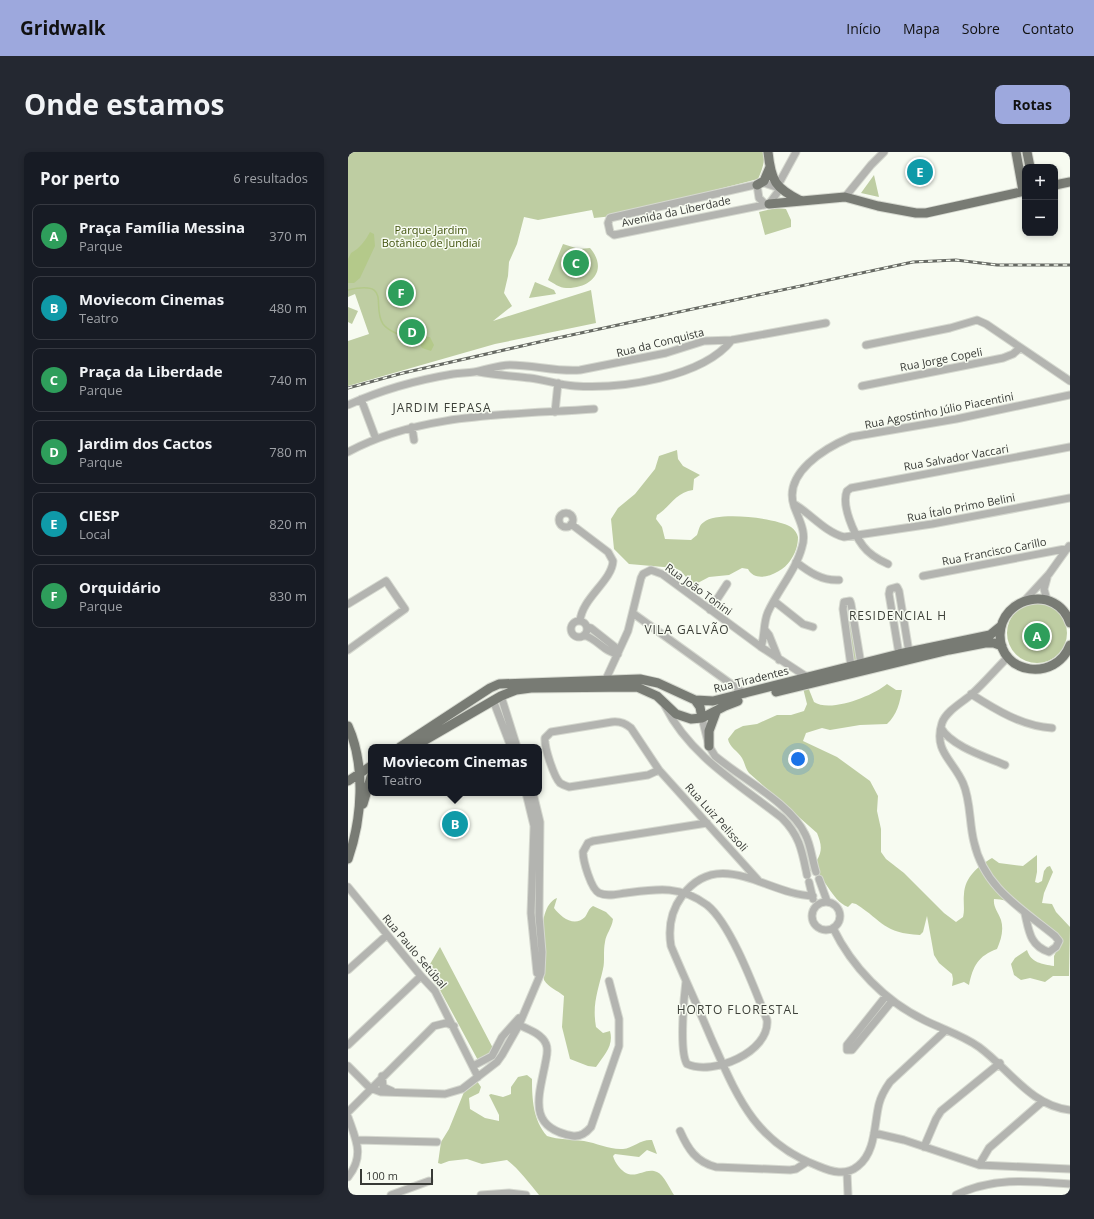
<!DOCTYPE html>
<html lang="pt">
<head>
<meta charset="utf-8">
<style>
	:root { --surface:#171b24; --page:#242831; --text:#f1f3f6; --muted:#9ea1a6; --line:#363941; --accent:#9da8dd }
	body { margin:0; font-family:"Open Sans",sans-serif; background:var(--page); color:var(--text) }
	.controls { position:absolute; right:12px; top:12px; display:grid; overflow:hidden; border-radius:8px; box-shadow:0 2px 6px #0003 }
	.controls button { width:36px; height:36px; display:grid; place-items:center; padding:0; border:0; border-bottom:1px solid var(--line); background:var(--surface); color:var(--text); font:20px sans-serif }
	.scale { position:absolute; left:12px; bottom:10px; width:73px; box-sizing:border-box; padding-left:4px; border:2px solid #383a36; border-top:0; font-size:11px; line-height:14px; white-space:nowrap; color:#383a36; -webkit-text-stroke:3px #f7fbf1; paint-order:stroke }
	.you { position:absolute; left:450px; top:607px; width:14px; height:14px; margin:-10px; border:3px solid #fff; border-radius:50%; background:#1a73e8; box-shadow:0 0 0 6px #1a73e833 }
	.badge { display:grid; place-items:center; width:26px; height:26px; border-radius:50%; background:var(--accent); color:#fff; font-size:13px; font-weight:700 }
	.pin { position:absolute; translate:-50% -50%; border:2px solid #fff; box-shadow:0 1px 4px #0006 }
	.popup { position:absolute; left:20px; top:592px; width:174px; height:52px; box-sizing:border-box; display:grid; place-content:center; border-radius:8px; background:var(--surface); filter:drop-shadow(0 1px 3px #0005); font-size:13px; white-space:nowrap; color:var(--muted) }
	.popup b { font-size:15px; color:var(--text) }
	.popup::after { content:''; position:absolute; left:50%; top:100%; margin-left:-8px; border:8px solid transparent; border-top-color:var(--surface) }
	.list { margin:0; padding:0; list-style:none }
	h2 { display:flex; justify-content:space-between; align-items:center; height:52px; margin:0; padding:0 16px; font-size:17px }
	h2 small { font-size:13px; font-weight:400; color:var(--muted) }
	.list li { display:grid; grid-template-columns:26px 1fr auto; gap:12px; align-items:center; box-sizing:border-box; height:64px; margin:0 8px 8px; padding:0 8px; border:1px solid var(--line); border-radius:8px }
	.list b { display:block; font-size:15px; white-space:nowrap }
	.list p { margin:0; font-size:13px; white-space:nowrap; color:var(--muted) }
	.list em { font-size:13px; font-style:normal; color:var(--muted) }
	.map { position:relative; flex:none; width:722px; height:1043px; overflow:hidden; border-radius:8px }
	header { display:flex; align-items:center; gap:24px; box-sizing:border-box; height:56px; padding:0 20px; background:var(--accent); color:#111 }
	header strong { font-size:19px }
	nav { display:flex; gap:22px; margin-inline-start:auto; font-size:14px }
	.intro { display:flex; align-items:center; justify-content:space-between; box-sizing:border-box; height:96px; padding:0 24px }
	h1 { margin:0; font-size:28px }
	.button { padding:10px 18px; border-radius:8px; background:var(--accent); color:#111; font-size:14px; font-weight:700 }
	main { display:flex; gap:24px; padding:0 24px }
	aside { flex:1; background:var(--surface); border-radius:8px; box-shadow:0 2px 6px #0003 }
	.map>svg:first-child { display:block }
	.green { fill:#becda2 }
	.water { fill:#b4c98a }
	.lines { fill:none; stroke-linecap:round; stroke-linejoin:round }
	.stream { stroke:#b4c98a; stroke-width:1.5 }
	.minor-casing { stroke:#d5d8cf; stroke-width:9 }
	.major-casing { stroke:#d5d8cf; stroke-width:11 }
	.minor { stroke:#b3b4b0; stroke-width:7 }
	.major { stroke:#787b74; stroke-width:9 }
	.rail-casing { stroke:#666963; stroke-width:3 }
	.rail { stroke:#f7fbf1; stroke-width:1.5; stroke-dasharray:4.5; stroke-linecap:butt }
	.labels { text-anchor:middle; dominant-baseline:central; stroke-width:3; stroke-linejoin:round; paint-order:stroke }
	.street-label { font-size:11px; fill:#383a36; stroke:#f7fbf1 }
	.park-label { font-size:11px; fill:#41530d; stroke:#f7fbf1 }
	.neighbourhood-label { font-size:12px; letter-spacing:1px; fill:#3c3f38; stroke:#f7fbf1 }
</style>
</head>
<body>
<header>
<strong>Gridwalk</strong>
<nav><a>Início</a><a>Mapa</a><a>Sobre</a><a>Contato</a></nav>
</header>
<div class="intro"><h1>Onde estamos</h1><a class="button">Rotas</a></div>
<main>
<aside>
<h2>Por perto<small>6 resultados</small></h2>
<ul class="list">
<li><span class="badge" style="background:#2e9e5b">A</span><div><b>Praça Família Messina</b><p>Parque</p></div><em>370 m</em></li>
<li><span class="badge" style="background:#0f9aa8">B</span><div><b>Moviecom Cinemas</b><p>Teatro</p></div><em>480 m</em></li>
<li><span class="badge" style="background:#2e9e5b">C</span><div><b>Praça da Liberdade</b><p>Parque</p></div><em>740 m</em></li>
<li><span class="badge" style="background:#2e9e5b">D</span><div><b>Jardim dos Cactos</b><p>Parque</p></div><em>780 m</em></li>
<li><span class="badge" style="background:#0f9aa8">E</span><div><b>CIESP</b><p>Local</p></div><em>820 m</em></li>
<li><span class="badge" style="background:#2e9e5b">F</span><div><b>Orquidário</b><p>Parque</p></div><em>830 m</em></li>
</ul>
</aside>
<div class="map">
<svg width="722" height="1043" viewBox="0 0 722 1043">
	<rect width="100%" height="100%" fill="#f7fbf1"/>
	<path class="green" d="M 0,0 L 416,0 C 417,10 414,18 410,27 L 265,64 L 246,66 L 244,58 L 190,68 L 176,65 L 169,92 L 161,110 L 160,124 L 156,141 L 164,154 L 145,169 L 243,138 L 248,171 L 147,192 L 0,234 L 0,189 L 21,182 L 7,142 L 0,145 Z
		M 526,23 L 531,45 L 513,41 Z
		M 428,56 L 438,57 L 443,68 L 443,75 L 417,83 L 411,60 Z
		M 215,92 L 231,97 L 242,96 C 261,118 243,137 218,136 C 212,136 205,131 200,128 Z
		M 187,130 L 206,138 L 208,142 L 181,146 Z
		M 0,155 L 10,159 L 4,172 L 0,170 Z
		M 329,298 L 330,307 L 335,314 L 352,323 L 346,327 L 345,338 C 328,340 322,355 309,363 L 308,367 L 314,375 L 317,387 L 343,388 L 349,383 C 351,378 351,373 356,370 C 370,359 428,366 443,375 C 447,378 449,381 450,385 C 450,394 447,402 442,409 C 434,421 408,433 400,417 L 394,416 L 381,423 L 361,425 L 346,433 L 343,431 L 343,423 L 338,425 L 333,419 L 327,416 L 281,412 L 266,397 L 263,367 L 270,356 L 287,342 L 307,317 L 311,304 Z
		M 499,450 L 510,508 L 507,509 L 505,508 L 497,455 Z
		M659 481a30 30 0 1 1 60 0a30 30 0 1 1-60 0Z
		M 539,532 L 548,538 L 554,538 C 552,550 549,563 539,572 L 512,573 L 482,578 L 474,576 L 458,581 L 455,589 L 489,605 L 522,629 L 530,644 L 529,659 L 533,677 L 533,700 L 538,707 L 556,721 L 596,761 L 608,770 L 615,765 C 617,757 615,750 616,742 C 617,725 630,714 644,706 L 651,711 L 675,714 L 689,703 L 689,720 L 687,730 L 690,731 L 694,729 L 696,719 L 699,715 L 702,714 L 705,720 L 696,741 L 694,751 L 704,752 L 708,760 L 722,775 L 721,824 L 705,824 L 697,830 L 682,826 L 673,828 L 666,823 L 663,812 L 667,806 L 679,798 C 683,811 694,812 706,814 L 706,804 L 710,796 L 708,781 C 692,766 669,747 646,747 C 645,755 650,760 653,768 C 656,778 653,788 649,797 C 630,804 625,814 621,833 L 616,830 L 604,834 L 605,827 L 604,822 L 591,811 L 586,803 L 579,764 L 575,780 L 572,783 C 535,781 536,770 508,752 L 504,751 L 500,755 C 482,748 479,723 460,718 C 462,714 466,712 469,708 C 475,698 473,691 469,681 L 401,621 C 397,616 397,611 394,606 C 390,599 381,595 380,587 L 387,578 L 395,574 L 409,572 L 429,563 L 443,563 L 456,559 L 459,552 L 455,536 L 460,535 L 466,550 C 482,561 525,544 539,532 Z
		M 209,746 L 206,756 C 213,765 226,776 237,765 C 240,761 240,757 245,754 L 258,760 L 265,767 C 264,776 258,782 257,790 C 255,799 257,809 255,817 C 250,839 244,852 248,875 L 255,881 L 262,879 C 266,894 256,903 248,915 L 240,914 L 222,907 L 214,875 L 216,844 C 209,838 201,836 196,828 C 195,808 187,755 209,746 Z
		M 92,795 L 147,900 L 132,912 L 92,838 L 78,819 Z
		M 179,923 L 184,927 C 184,947 185,968 199,984 C 211,988 223,987 236,989 C 249,991 262,998 275,997 C 285,996 293,987 304,988 L 309,1002 L 299,998 L 291,1005 L 267,1002 L 265,1004 C 266,1008 268,1011 271,1015 C 285,1032 296,1014 309,1020 C 316,1023 322,1037 326,1043 L 191,1043 C 182,1032 170,1016 159,1008 L 134,1012 L 119,1007 L 101,1009 L 93,1012 L 90,1011 L 93,990 L 101,977 L 116,940 L 120,935 L 129,929 L 133,935 L 131,941 L 121,946 L 122,957 L 137,966 L 151,969 L 151,963 L 141,943 L 143,942 L 155,945 L 163,942 L 163,935 L 170,925 Z"/>
	<path class="water" d="M 22,80 L 26,82 L 27,94 L 12,126 L 6,131 L 0,131 L 0,107 L 3,101 C 12,96 17,89 22,80 Z
		M 73,184 L 82,185 L 86,193 L 83,199 L 74,196 L 71,190 Z"/>
	<g class="lines">
		<path class="stream" d="M 0,138 C 45,128 23,154 35,172 C 41,180 56,185 65,188"/>
		<g class="minor-casing">
			<path id="minor" d="M 409,33 L 411,46 L 417,52
				M 430,33 L 448,0
				M 431,36 L 416,31 L 262,66 L 260,71 L 262,80 L 266,83 L 421,52 L 432,37
				M 497,45 L 523,13 L 536,0
				M 518,193 L 602,176 L 629,168 L 638,172 L 722,229
				M 131,220 C 148,223 165,224 182,226 C 197,228 212,233 227,234 C 272,237 354,226 384,188
				M 514,234 L 655,206 L 665,202 L 672,196
				M 13,247 L 28,287
				M 0,253 C 33,238 69,228 105,222 C 112,221 119,221 126,220 C 139,218 149,213 162,213 C 186,213 209,220 232,218 L 318,201 L 356,189 L 384,188 L 478,171
				M 207,260 L 210,231
				M 64,275 L 66,288
				M 0,300 C 74,260 164,263 246,257
				M 446,352 C 463,362 477,380 496,385 L 584,372 L 722,346
				M211 368a7 7 0 1 1 14 0a7 7 0 1 1-14 0Z
				M 223,372 L 260,400 L 265,409 C 264,429 234,446 232,469
				M 448,410 C 461,420 474,429 491,428
				M 540,412 C 531,408 521,402 515,394 C 506,382 493,353 499,339 L 503,336 L 722,295
				M 575,424 L 722,396
				M 677,448 L 701,422 L 721,394
				M 699,448 L 696,437 L 699,426
				M 426,449 L 455,472 L 465,475
				M 0,452 L 38,429 L 57,457 L 0,498
				M 362,458 L 379,432
				M 286,462 L 397,542
				M223 477a8 8 0 1 1 16 0a8 8 0 1 1-16 0Z
				M 417,478 L 421,483 L 431,508
				M 236,483 C 249,487 258,501 270,502 L 267,495 L 243,476 L 239,475
				M 413,495 C 417,484 415,471 420,460 C 430,438 448,418 454,395 C 459,380 451,368 446,354 C 435,321 477,296 503,285 L 608,267 L 722,243
				M 551,502 L 541,442 L 542,437 L 549,435 L 551,439 L 561,500
				M 660,505 C 648,517 637,530 624,542 C 615,550 598,559 594,571 C 585,599 605,608 615,631 C 623,649 621,671 626,690 C 636,736 674,757 707,784 L 711,789 L 708,795 L 701,800 C 682,794 681,779 677,762
				M 503,514 L 495,457 L 496,450 L 502,449 L 503,452 L 513,512
				M 258,527 L 280,479 L 293,426 L 295,422 L 303,418 L 314,422 L 413,495 L 459,525
				M 623,542 C 648,558 674,574 704,576
				M 153,544 L 169,595
				M 145,548 L 163,595
				M 317,554 C 342,604 392,633 434,666 C 452,684 454,699 459,723
				M 354,566 L 361,594 L 367,604 C 393,626 443,652 457,682 C 463,693 464,708 468,720
				M 593,576 C 603,594 638,605 657,613
				M 311,618 L 300,623 L 221,635 C 218,634 215,633 212,631 C 206,625 196,595 197,586 L 203,580 L 264,570 C 272,569 277,571 283,576 L 311,618 L 410,728
				M 178,641 L 186,674 L 183,761 L 189,821
				M 471,727 L 479,749
				M 461,730 L 465,747
				M 0,735 L 73,824 L 87,839 L 130,925
				M 465,744 C 420,743 371,694 334,744 C 323,759 320,776 323,794 C 336,825 350,855 363,886 C 389,944 406,990 470,1014 C 484,1020 498,1024 510,1014 C 528,1000 526,972 531,952 C 533,944 537,937 542,930 L 598,878
				M464 764a14 14 0 1 1 28 0a14 14 0 1 1-28 0Z
				M 485,776 C 504,815 537,849 576,868 C 594,877 614,883 631,895 C 661,917 683,954 722,958
				M 0,818 L 39,783
				M 338,829 C 336,845 331,900 339,912 C 365,924 422,900 419,868 C 407,838 383,772 359,753 C 332,733 309,737 278,741 C 269,742 259,745 251,741 C 243,737 235,709 235,700 L 240,691 L 245,689 L 359,671
				M 538,844 L 499,893 L 499,898 L 504,898 L 544,849
				M 171,873 C 180,877 194,882 198,892 C 201,899 198,906 197,913 C 190,947 180,976 225,984 C 233,985 238,981 243,975 L 271,894 L 271,867 L 261,829
				M 0,893 L 73,824
				M 0,914 L 22,936 L 33,940 L 97,942 L 114,937 L 149,910 L 154,903 L 171,873 L 193,821 L 194,800 L 191,764 L 192,670 L 185,641
				M 125,914 L 144,904 L 154,885 L 171,866
				M 34,924 L 35,935 L 44,939
				M 0,960 L 86,874 L 98,871 L 106,874
				M 0,965 C 8,988 17,1003 0,1025
				M 332,979 C 340,997 348,1010 368,1015 L 442,1018 L 448,1017 L 459,1010
				M 526,981 L 556,988 L 631,1013 L 722,1017
				M 8,988 L 89,990
				M 576,995 L 588,967 L 593,959 L 652,911
				M 631,1013 L 641,996 L 694,950
				M 499,1020 L 500,1043
				M 43,1043 L 81,1029
				M 133,1043 L 161,1041 L 178,1043
				M 608,1043 C 645,1025 682,1029 722,1032"/>
		</g>
		<g class="major-casing">
			<path id="major" d="M 420,0 C 423,29 427,36 453,49
				M 668,0 L 675,39
				M 679,0 L 682,15
				M 409,33 L 416,29 L 422,15
				M 707,33 L 722,30
				M 421,52 L 497,45 L 530,54 L 568,61 L 578,61 L 677,39
				M 722,471 C 709,432 653,444 652,483 C 652,523 708,530 722,493
				M 428,540 L 601,498 L 637,491 L 646,491 L 654,494
				M 347,548 L 352,555 L 354,566
				M 0,574 C 18,614 14,667 0,707
				M 361,594 L 361,579 L 368,560
				M 52,595 L 142,536 L 151,532 L 292,527 L 310,531 L 347,548 L 365,549 L 551,502 L 642,483 L 653,474
				M 65,595 L 153,544 L 168,538 L 183,536 L 289,535 L 309,544 L 328,562 L 343,567 L 354,566 L 377,554 L 390,549
				M 0,629 L 23,614
				M 15,652 L 23,625"/>
		</g>
		<use href="#minor" class="minor"/>
		<use href="#major" class="major"/>
		<g class="rail-casing">
			<path id="rail" d="M 0,236 L 55,221 L 200,188 L 565,110 L 608,108 L 649,113 L 722,113"/>
		</g>
		<use href="#rail" class="rail"/>
	</g>
	<g class="labels">
		<g class="street-label">
			<text transform="translate(328 59) rotate(-12)">Avenida da Liberdade</text>
			<text transform="translate(312 190) rotate(-14)">Rua da Conquista</text>
			<text transform="translate(593 207) rotate(-11)">Rua Jorge Copeli</text>
			<text transform="translate(591 258) rotate(-11)">Rua Agostinho Júlio Piacentini</text>
			<text transform="translate(608 305) rotate(-10)">Rua Salvador Vaccari</text>
			<text transform="translate(613 355) rotate(-11)">Rua Ítalo Primo Belini</text>
			<text transform="translate(646 399) rotate(-11)">Rua Francisco Carillo</text>
			<text transform="translate(351 437) rotate(36)">Rua João Tonini</text>
			<text transform="translate(403 527) rotate(-14)">Rua Tiradentes</text>
			<text transform="translate(369 665) rotate(48)">Rua Luiz Pelissoli</text>
			<text transform="translate(67 799) rotate(50)">Rua Paulo Setúbal</text>
		</g>
		<g class="park-label">
			<text x="83" y="77">Parque Jardim<tspan x="83" dy="13">Botânico de Jundiaí</tspan></text>
		</g>
		<g class="neighbourhood-label">
			<text x="94" y="255">JARDIM FEPASA</text>
			<text x="550" y="463">RESIDENCIAL H</text>
			<text x="339" y="477">VILA GALVÃO</text>
			<text x="390" y="857">HORTO FLORESTAL</text>
		</g>
	</g>
</svg>
<div class="controls">
<button>+</button>
<button>−</button>
</div>
<div class="scale">100 m</div>
<div class="you"></div>
<div class="pin badge" style="left:689px;top:484px;background:#2e9e5b">A</div>
<div class="pin badge" style="left:107px;top:672px;background:#0f9aa8">B</div>
<div class="popup"><b>Moviecom Cinemas</b>Teatro</div>
<div class="pin badge" style="left:228px;top:111px;background:#2e9e5b">C</div>
<div class="pin badge" style="left:64px;top:180px;background:#2e9e5b">D</div>
<div class="pin badge" style="left:572px;top:20px;background:#0f9aa8">E</div>
<div class="pin badge" style="left:53px;top:141px;background:#2e9e5b">F</div>
</div>
</main>
</body>
</html>
